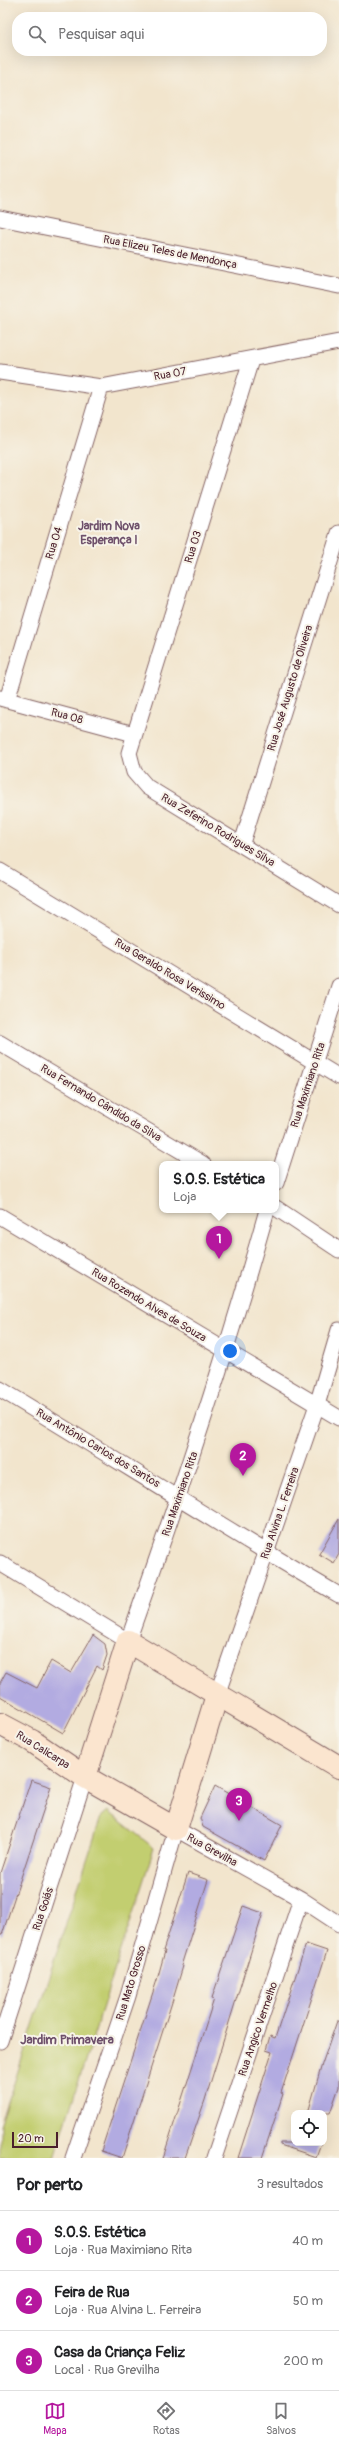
<!DOCTYPE html>
<html lang="pt">
<head>
<meta charset="utf-8">
<style>
	:root { --surface:#fff; --page:#f6f6f6; --text:#202124; --muted:#757577; --line:#e0e0e0; --accent:#b5179e }
	body { margin:0; font-family:Pangolin,sans-serif; background:var(--page); color:var(--text) }
	.controls { position:absolute; right:12px; bottom:12px; display:grid; overflow:hidden; border-radius:8px; box-shadow:0 4px 16px #0002 }
	.controls button { width:36px; height:36px; display:grid; place-items:center; padding:0; border:0; border-bottom:1px solid var(--line); background:var(--surface); color:var(--text); font:20px sans-serif }
	.scale { position:absolute; left:12px; bottom:10px; width:46px; box-sizing:border-box; padding-left:4px; border:2px solid #4a1f2b; border-top:0; font-size:11px; line-height:14px; white-space:nowrap; color:#4a1f2b; -webkit-text-stroke:3px #f7f3e8; paint-order:stroke }
	.you { position:absolute; left:230px; top:1351px; width:14px; height:14px; margin:-10px; border:3px solid #fff; border-radius:50%; background:#1a73e8; box-shadow:0 0 0 6px #1a73e833 }
	.badge { display:grid; place-items:center; width:26px; height:26px; border-radius:50%; background:var(--accent); color:#fff; font-size:13px; font-weight:700 }
	.pin { position:absolute; translate:-50% -33px; filter:drop-shadow(0 1px 2px #0008) }
	.pin::after { content:''; position:absolute; top:21px; width:14px; height:12px; background:inherit; clip-path:polygon(0 0,100% 0,50% 100%) }
	.popup { position:absolute; left:159px; top:1161px; width:120px; height:52px; box-sizing:border-box; display:grid; place-content:center; border-radius:8px; background:var(--surface); filter:drop-shadow(0 1px 3px #0005); font-size:13px; white-space:nowrap; color:var(--muted) }
	.popup b { font-size:15px; color:var(--text) }
	.popup::after { content:''; position:absolute; left:50%; top:100%; margin-left:-8px; border:8px solid transparent; border-top-color:var(--surface) }
	.list { margin:0; padding:0; list-style:none }
	h2 { display:flex; justify-content:space-between; align-items:center; height:52px; margin:0; padding:0 16px; font-size:17px }
	h2 small { font-size:13px; font-weight:400; color:var(--muted) }
	.list li { display:grid; grid-template-columns:26px 1fr auto; gap:12px; align-items:center; box-sizing:border-box; height:60px; padding:0 16px; border-top:1px solid var(--line) }
	.list b { display:block; font-size:15px; white-space:nowrap }
	.list p { margin:0; font-size:13px; white-space:nowrap; color:var(--muted) }
	.list em { font-size:13px; font-style:normal; color:var(--muted) }
	.icon { flex:none; width:22px; height:22px; fill:none; stroke:currentColor; stroke-width:2; stroke-linecap:round; stroke-linejoin:round }
	.map { position:relative; flex:none; width:339px; height:2158px; overflow:hidden }
	.search { position:absolute; background:var(--surface); box-shadow:0 4px 16px #0002; left:12px; right:12px; top:12px; height:44px; display:flex; align-items:center; gap:10px; box-sizing:border-box; padding:0 14px; border-radius:16px; color:var(--muted); font-size:15px }
	.sheet { height:232px; background:var(--surface) }
	nav { display:flex; justify-content:space-around; align-items:center; box-sizing:border-box; height:56px; border-top:1px solid var(--line); background:var(--surface); font-size:11px; color:var(--muted) }
	nav a { display:grid; justify-items:center; gap:2px }
	nav .on { color:var(--accent) }
	.map>svg:first-child { display:block }
	.green { fill:#c2ce70; stroke:#86764e }
	.building { fill:#b2abe1 }
	.lines { fill:none; stroke-linecap:round; stroke-linejoin:round }
	.street-casing { stroke:#856464; stroke-width:17 }
	.secondary-casing { stroke:#856464; stroke-width:24 }
	.street { stroke:#fff; stroke-width:15 }
	.secondary { stroke:#fbe5cf; stroke-width:22 }
	.labels { text-anchor:middle; dominant-baseline:central; stroke-width:4; stroke-linejoin:round; paint-order:stroke }
	.street-label { font-size:11px; fill:#4a1f2b; stroke:#f7f3e8 }
	.neighbourhood-label { font-size:12px; font-weight:bold; fill:#6e506b; stroke:#f7f3e8 }
	.quarter-label { font-size:13px; font-weight:bold; fill:#6e506b; stroke:#f7f3e8 }
</style>
</head>
<body>
<div class="map">
<svg width="339" height="2158" viewBox="0 0 339 2158">
	<rect width="100%" height="100%" fill="#f7f3e8"/>
	<filter id="ink" filterUnits="userSpaceOnUse"><feTurbulence type="fractalNoise" baseFrequency=".025" numOctaves="2"/><feDisplacementMap in="SourceGraphic" scale="8" xChannelSelector="R" yChannelSelector="G"/><feConvolveMatrix kernelMatrix="1 2 1 2 8 2 1 2 1" color-interpolation-filters="sRGB"/></filter>
	<filter id="wash" filterUnits="userSpaceOnUse"><feTurbulence type="fractalNoise" baseFrequency=".012" numOctaves="4" result="noise"/><feDisplacementMap in="SourceGraphic" scale="16" xChannelSelector="R" yChannelSelector="G"/><feGaussianBlur stdDeviation="0.9" result="paint"/><feColorMatrix in="noise" values="0 0 0 0 0 0 0 0 0 0 0 0 0 0 0 0 0 1.4 0 .05"/><feComposite in="paint" operator="in"/></filter>
	<g filter="url(#wash)">
		<rect width="100%" height="100%" fill="#f2e5cd"/>
		<path class="green" d="M 108,1811 L 154,1848 L 54,2158 L 0,2158 L 0,2126 L 101,1817 Z"/>
		<g id="blocks">
			<path class="building" d="M 339,1519 L 339,1554 L 334,1563 L 319,1554 Z
				M 93,1635 L 105,1644 L 107,1655 L 102,1670 L 97,1666 L 63,1733 L 0,1696 L 0,1683 L 6,1672 L 37,1688 L 51,1661 L 71,1673 Z
				M 31,1780 L 51,1787 L 2,1935 L 0,1935 L 0,1873 Z
				M 215,1786 L 282,1825 L 264,1861 L 203,1827 L 200,1818 Z
				M 188,1873 L 208,1880 L 181,1966 L 183,1966 L 174,1996 L 122,2158 L 101,2151 L 157,1980 L 165,1951 L 163,1951 Z
				M 243,1906 L 263,1913 L 205,2100 L 185,2158 L 163,2158 L 214,1999 L 212,1998 Z
				M 306,1944 L 327,1951 L 281,2093 L 283,2094 L 262,2158 L 238,2158 L 272,2052 L 266,2050 L 270,2036 L 275,2038 Z
				M 337,2021 L 339,2021 L 339,2087 L 330,2113 L 308,2113 L 322,2064 Z
				M 280,2143 L 321,2143 L 316,2157 L 280,2145 Z"/>
		</g>
	</g>
	<g filter="url(#ink)">
		<use href="#blocks" fill-opacity="0" stroke="#856464" stroke-width="1"/>
		<g class="lines">
			<g class="street-casing">
				<path id="street" d="M 0,218 L 339,286
					M 251,360 L 129,753 L 134,772 L 147,787 L 339,905
					M 0,372 L 101,387 L 339,342
					M 0,698 L 134,734
					M 7,700 L 101,387
					M 242,843 L 339,533
					M 0,871 L 339,1077
					M 0,1043 L 203,1164
					M 276,1183 L 339,986
					M 276,1208 L 339,1250
					M 0,1216 L 339,1418
					M 0,1389 C 113,1457 225,1529 339,1595
					M 0,1563 L 128,1641 C 179,1498 226,1355 267,1210
					M 217,1695 L 317,1405 L 339,1330
					M 0,2041 L 85,1777
					M 73,2158 L 128,1996 L 176,1829 L 301,1899 L 339,1924
					M 214,2158 L 301,1899"/>
			</g>
			<g class="secondary-casing">
				<path id="secondary" d="M 0,1724 L 32,1741 L 85,1777 L 176,1829 L 217,1695
					M 85,1777 L 128,1641 L 339,1767"/>
			</g>
			<use href="#street" class="street"/>
			<use href="#secondary" class="secondary"/>
		</g>
	</g>
	<g class="labels">
		<g class="street-label">
			<text transform="translate(170 252) rotate(11)">Rua Elizeu Teles de Mendonça</text>
			<text transform="translate(170 374) rotate(-10)">Rua 07</text>
			<text transform="translate(54 543) rotate(-73)">Rua 04</text>
			<text transform="translate(193 547) rotate(-73)">Rua 03</text>
			<text transform="translate(290 688) rotate(-73)">Rua José Augusto de Oliveira</text>
			<text transform="translate(67 716) rotate(15)">Rua 08</text>
			<text transform="translate(218 830) rotate(31)">Rua Zeferino Rodrigues Silva</text>
			<text transform="translate(170 974) rotate(31)">Rua Geraldo Rosa Verissimo</text>
			<text transform="translate(308 1085) rotate(-72)">Rua Maximiano Rita</text>
			<text transform="translate(101 1103) rotate(31)">Rua Fernando Cândido da Silva</text>
			<text transform="translate(149 1305) rotate(31)">Rua Rozendo Alves de Souza</text>
			<text transform="translate(98 1448) rotate(31)">Rua Antônio Carlos dos Santos</text>
			<text transform="translate(180 1494) rotate(-71)">Rua Maximiano Rita</text>
			<text transform="translate(280 1513) rotate(-71)">Rua Alvina L. Ferreira</text>
			<text transform="translate(43 1750) rotate(32)">Rua Calicarpa</text>
			<text transform="translate(212 1850) rotate(29)">Rua Grevilha</text>
			<text transform="translate(43 1909) rotate(-72)">Rua Goiás</text>
			<text transform="translate(131 1983) rotate(-73)">Rua Mato Grosso</text>
			<text transform="translate(258 2029) rotate(-71)">Rua Angico Vermelho</text>
		</g>
		<g class="neighbourhood-label">
			<text x="109" y="526">Jardim Nova<tspan x="109" dy="14">Esperança I</tspan></text>
		</g>
		<g class="quarter-label">
			<text x="67" y="2040">Jardim Primavera</text>
		</g>
	</g>
</svg>
<div class="controls">
<button><svg class="icon" aria-label="locate" viewBox="0 0 24 24"><circle cx="12" cy="12" r="6"/><path d="M12 2v4M12 18v4M2 12h4M18 12h4"/></svg></button>
</div>
<div class="scale">20 m</div>
<div class="you"></div>
<div class="pin badge" style="left:219px;top:1259px">1</div>
<div class="popup"><b>S.O.S. Estética</b>Loja</div>
<div class="pin badge" style="left:243px;top:1476px">2</div>
<div class="pin badge" style="left:239px;top:1821px">3</div>
<div class="search"><svg class="icon" aria-label="search" viewBox="0 0 24 24"><circle cx="10" cy="10" r="6"/><path d="M15 15l6 6"/></svg>Pesquisar aqui</div>
</div>
<section class="sheet">
<h2>Por perto<small>3 resultados</small></h2>
<ul class="list">
<li><span class="badge">1</span><div><b>S.O.S. Estética</b><p>Loja · Rua Maximiano Rita</p></div><em>40 m</em></li>
<li><span class="badge">2</span><div><b>Feira de Rua</b><p>Loja · Rua Alvina L. Ferreira</p></div><em>50 m</em></li>
<li><span class="badge">3</span><div><b>Casa da Criança Feliz</b><p>Local · Rua Grevilha</p></div><em>200 m</em></li>
</ul>
</section>
<nav>
<a class="on"><svg class="icon" aria-label="map" viewBox="0 0 24 24"><path d="M3 6l6-2 6 2 6-2v14l-6 2-6-2-6 2zM9 4v14M15 6v14"/></svg>Mapa</a>
<a><svg class="icon" aria-label="directions" viewBox="0 0 24 24"><path d="M12 3l9 9-9 9-9-9zM9 14v-3h6M13 9l2 2-2 2"/></svg>Rotas</a>
<a><svg class="icon" aria-label="saved" viewBox="0 0 24 24"><path d="M7 4h10v16l-5-4-5 4z"/></svg>Salvos</a>
</nav>
</body>
</html>
